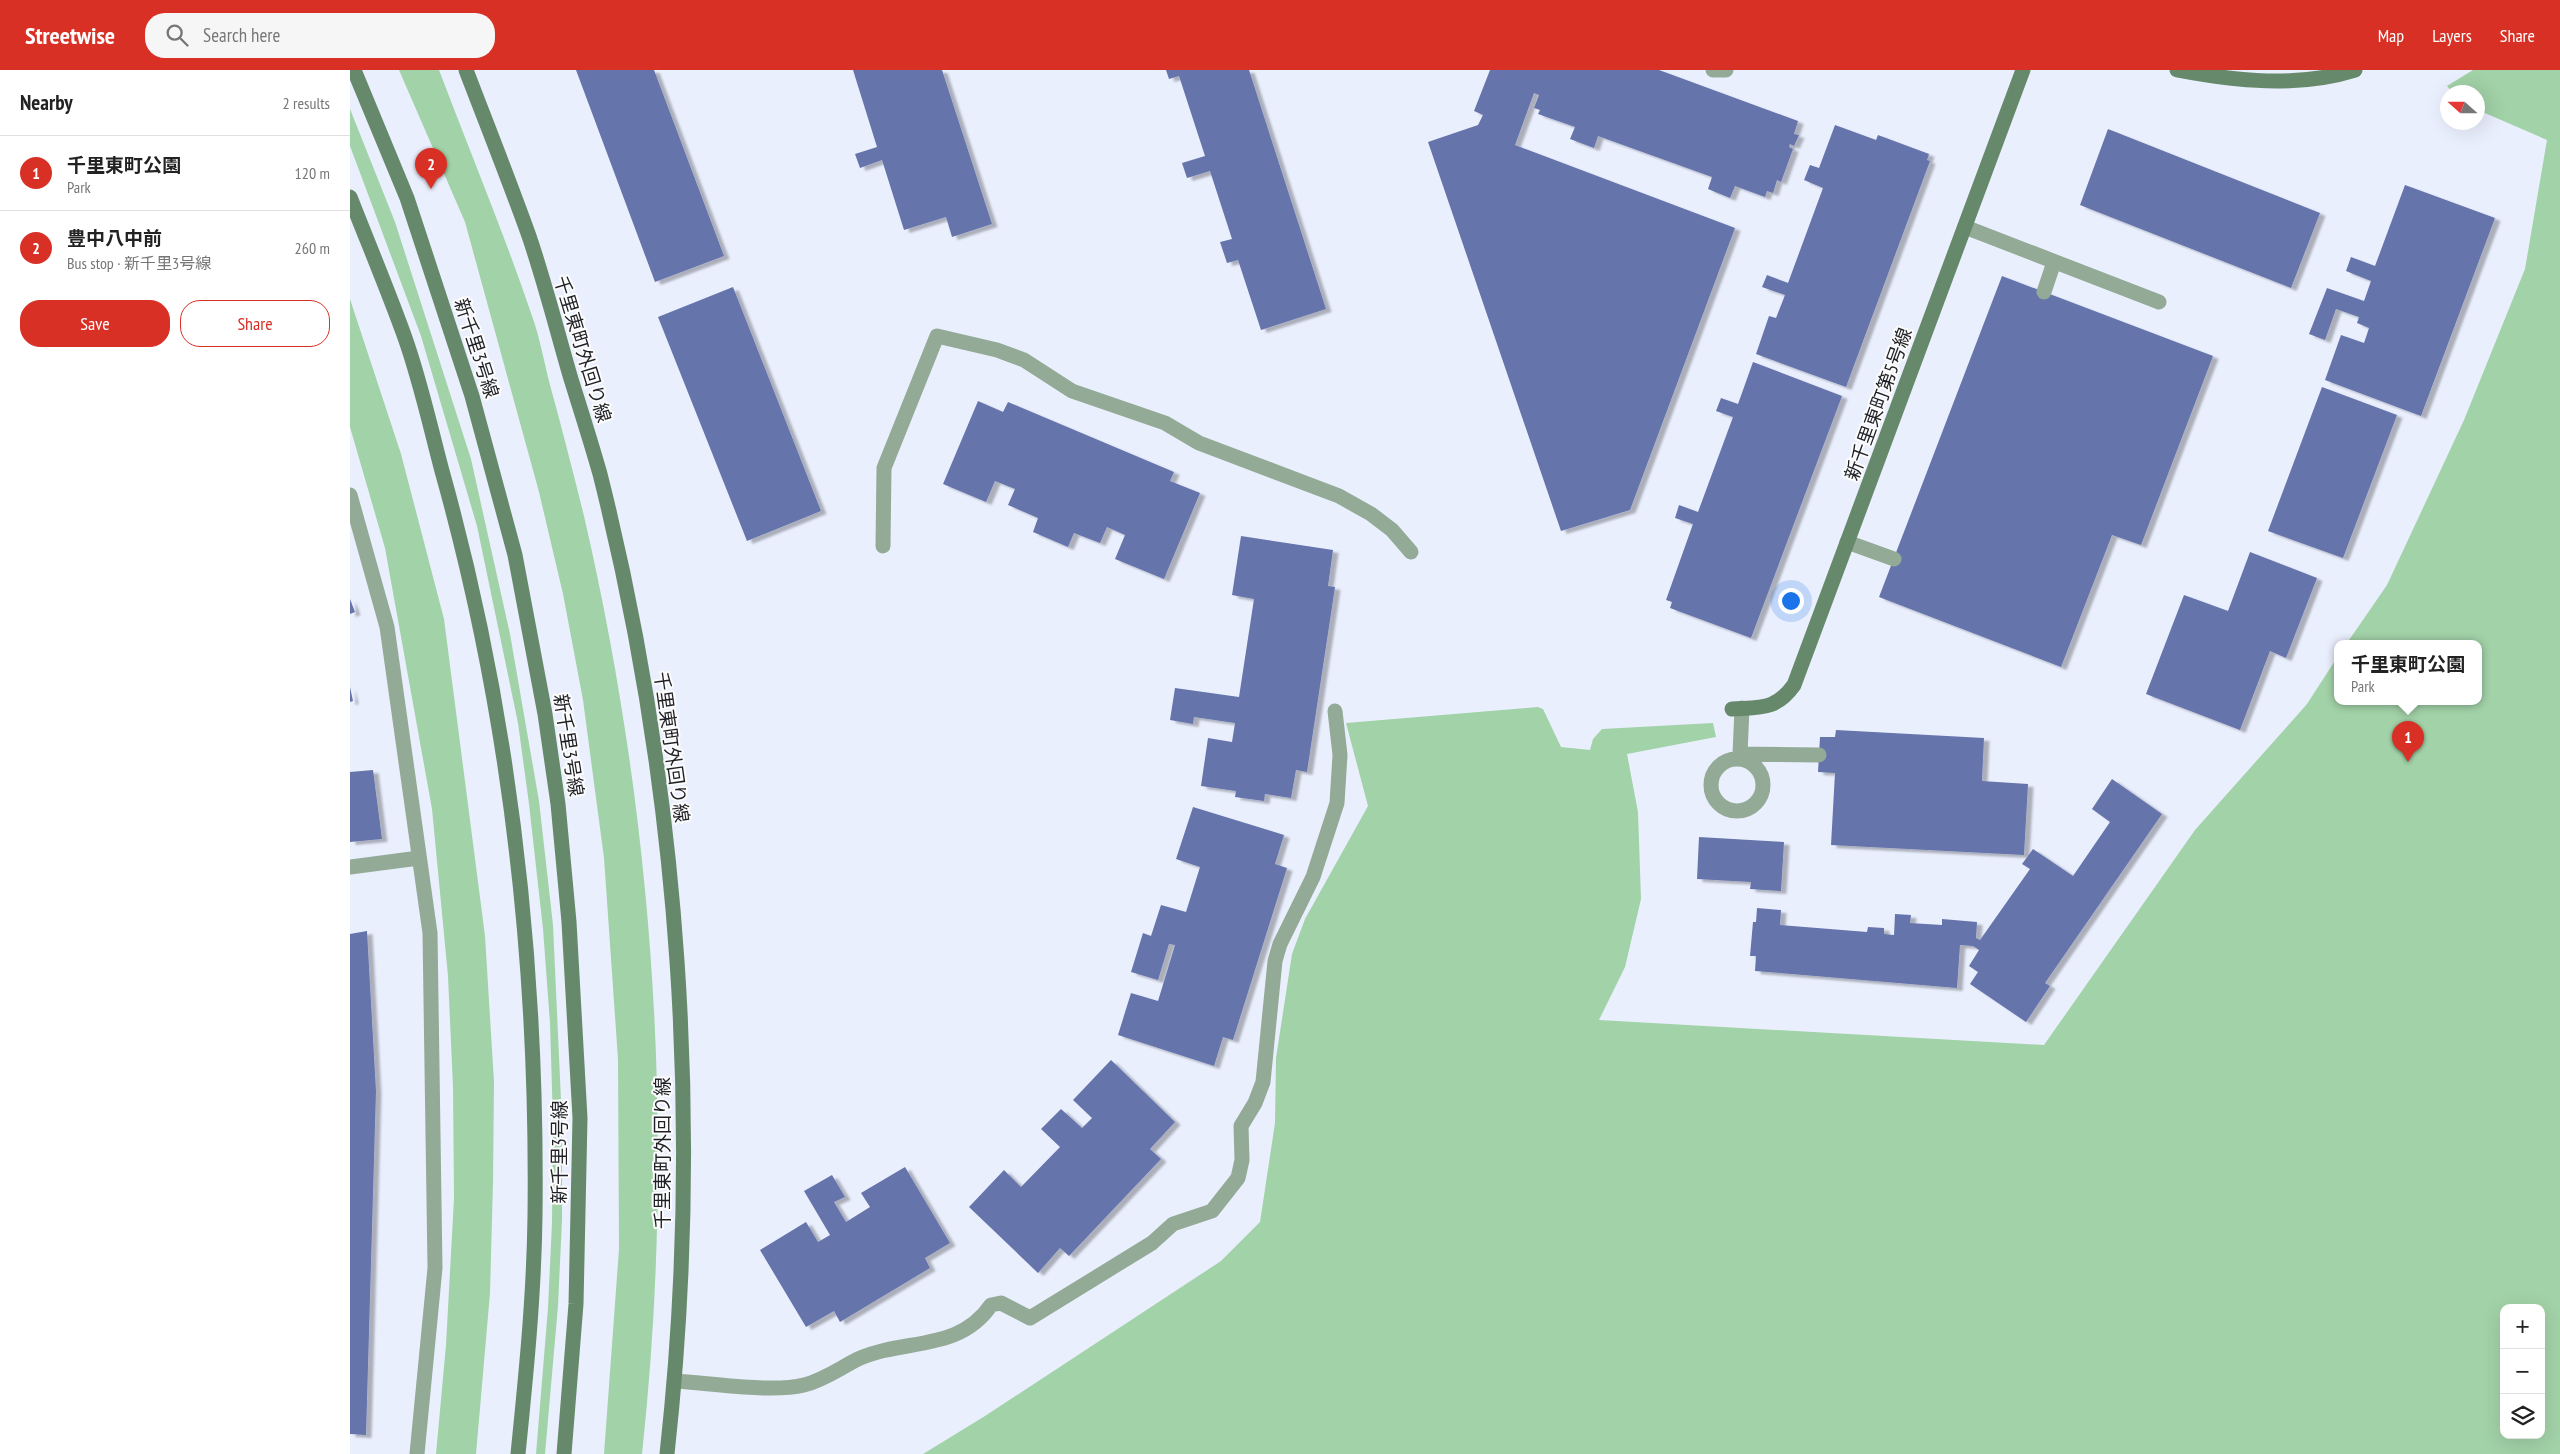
<!DOCTYPE html>
<html lang="en">
<head>
<meta charset="utf-8">
<style>
	:root { --surface:#fff; --page:#f6f6f6; --text:#222; --muted:#767676; --line:#e0e0e0; --accent:#d93025 }
	body { margin:0; font-family:"PT Sans Narrow","Noto Sans JP",sans-serif; background:var(--page); color:var(--text) }
	.controls { position:absolute; right:15px; bottom:15px; display:grid; overflow:hidden; border-radius:10px; box-shadow:0 5px 20px #0002 }
	.controls button { width:45px; height:45px; display:grid; place-items:center; padding:0; border:0; border-bottom:1px solid var(--line); background:var(--surface); color:var(--text); font:25px sans-serif }
	.compass { position:absolute; left:2090px; top:15px; width:45px; height:45px; border-radius:50%; background:var(--surface); box-shadow:0 5px 20px #0002; rotate:291deg }
	.you { position:absolute; left:1440px; top:530px; width:18px; height:18px; margin:-12px; border:4px solid #fff; border-radius:50%; background:#1a73e8; box-shadow:0 0 0 8px #1a73e833 }
	.badge { display:grid; place-items:center; width:32px; height:32px; border-radius:50%; background:var(--accent); color:#fff; font-size:16px; font-weight:700 }
	.pin { position:absolute; translate:-50% -41px; filter:drop-shadow(0 1px 2px #0008) }
	.pin::after { content:''; position:absolute; top:26px; width:18px; height:15px; background:inherit; clip-path:polygon(0 0,100% 0,50% 100%) }
	.popup { position:absolute; left:1984px; top:570px; width:148px; height:65px; box-sizing:border-box; display:grid; place-content:center; border-radius:10px; background:var(--surface); filter:drop-shadow(0 1px 4px #0005); font-size:16px; white-space:nowrap; color:var(--muted) }
	.popup b { font-size:19px; color:var(--text) }
	.popup::after { content:''; position:absolute; left:50%; top:100%; margin-left:-10px; border:10px solid transparent; border-top-color:var(--surface) }
	.list { margin:0; padding:0; list-style:none }
	h2 { display:flex; justify-content:space-between; align-items:center; height:65px; margin:0; padding:0 20px; font-size:21px }
	h2 small { font-size:16px; font-weight:400; color:var(--muted) }
	.list li { display:grid; grid-template-columns:32px 1fr auto; gap:15px; align-items:center; box-sizing:border-box; height:75px; padding:0 20px; border-top:1px solid var(--line) }
	.list b { display:block; font-size:19px; white-space:nowrap }
	.list p { margin:0; font-size:16px; white-space:nowrap; color:var(--muted) }
	.list em { font-size:16px; font-style:normal; color:var(--muted) }
	.actions { display:flex; gap:10px; padding:15px 20px }
	.actions a { flex:1; padding:11px 0; border:1px solid var(--accent); border-radius:20px; text-align:center; font-size:18px; color:var(--accent) }
	.actions .main { background:var(--accent); color:#fff }
	.icon { flex:none; width:28px; height:28px; fill:none; stroke:currentColor; stroke-width:2; stroke-linecap:round; stroke-linejoin:round }
	.map { position:relative; flex:none; width:2210px; height:1384px; overflow:hidden }
	header { display:flex; align-items:center; gap:30px; box-sizing:border-box; height:70px; padding:0 25px; background:var(--accent); color:#fff }
	header strong { font-size:24px }
	nav { display:flex; gap:28px; margin-inline-start:auto; font-size:18px }
	.search { width:350px; height:45px; background:var(--page); display:flex; align-items:center; gap:12px; box-sizing:border-box; padding:0 18px; border-radius:20px; color:var(--muted); font-size:19px }
	main { display:flex }
	aside { flex:1; background:var(--surface) }
	.map>svg:first-child { display:block }
	.green { fill:#a2d2a8; fill-rule:evenodd }
	.building { fill:#6574ac; filter:url(#shadow) }
	.lines { fill:none; stroke-linecap:round; stroke-linejoin:round }
	.lane { stroke:#93ab96; stroke-width:15 }
	.street { stroke:#93ab96; stroke-width:15 }
	.secondary { stroke:#66896b; stroke-width:15 }
	.labels { text-anchor:middle; dominant-baseline:central; stroke-width:4; stroke-linejoin:round; paint-order:stroke }
	.street-label { font-size:19px; fill:#1f2026; stroke:#fcfcfc }
</style>
</head>
<body>
<header>
<strong>Streetwise</strong>
<div class="search"><svg class="icon" aria-label="search" viewBox="0 0 24 24"><circle cx="10" cy="10" r="6"/><path d="M15 15l6 6"/></svg>Search here</div>
<nav><a>Map</a><a>Layers</a><a>Share</a></nav>
</header>
<main>
<aside>
<h2>Nearby<small>2 results</small></h2>
<ul class="list">
<li><span class="badge">1</span><div><b>千里東町公園</b><p>Park</p></div><em>120 m</em></li>
<li><span class="badge">2</span><div><b>豊中八中前</b><p>Bus stop · 新千里3号線</p></div><em>260 m</em></li>
</ul>
<div class="actions"><a class="main">Save</a><a>Share</a></div>
</aside>
<div class="map">
<svg width="2210" height="1384" viewBox="0 0 2210 1384">
	<defs>
		<filter id="shadow"><feDropShadow dx="5.5" dy="3" stdDeviation="1" flood-color="#0004"/></filter>
	</defs>
	<rect width="100%" height="100%" fill="#eaeffe"/>
	<path class="green" d="M 49,0 L 89,0 C 120,82 154,163 182,246 C 190,268 194,292 200,315 C 212,358 223,402 234,446 C 305,753 326,1070 292,1384 L 254,1384 L 269,1179 L 268,989 L 254,788 L 233,630 L 213,524 L 189,422 L 115,152 Z
		M 2123,0 L 2210,0 L 2210,1384 L 573,1384 L 635,1346 L 871,1191 L 910,1152 L 925,1053 L 926,988 L 942,884 L 955,849 L 1018,736 L 996,653 L 1188,637 L 1193,639 L 1211,677 L 1240,680 L 1243,669 L 1252,659 L 1363,653 L 1366,667 L 1277,684 L 1288,742 L 1291,829 L 1275,897 L 1249,950 L 1694,975 L 1845,760 L 1957,634 L 1988,586 L 1988,631 L 2128,631 L 2128,573 L 1997,573 L 2037,515 L 2114,350 L 2175,199 L 2197,70 L 2128,40 L 2128,22 L 2102,22 L 2097,16 ZM 2154,1238 L 2191,1238 L 2191,1365 L 2154,1365 Z
		M 0,39 L 45,152 L 121,389 L 160,564 L 189,731 L 203,855 L 212,1052 L 212,1150 L 208,1236 L 195,1384 L 186,1384 L 198,1238 L 202,1153 L 203,1053 L 200,953 L 193,859 L 179,734 L 168,653 L 127,456 L 71,266 L 0,76 Z
		M 0,229 L 51,384 L 94,549 L 135,866 L 144,1012 L 143,1112 L 140,1223 L 126,1384 L 86,1384 L 96,1275 L 104,1128 L 103,1017 L 98,906 L 82,739 L 35,478 L 0,357 Z"/>
	<path class="building" d="M 226,0 L 304,0 L 374,186 L 305,212 Z
		M 503,0 L 592,0 L 642,154 L 602,167 L 596,147 L 554,160 L 532,90 L 510,98 L 505,84 L 527,77 Z
		M 816,0 L 899,0 L 976,239 L 911,260 L 888,190 L 877,193 L 870,172 L 882,169 L 860,101 L 837,108 L 832,93 L 855,86 L 829,6 L 819,9 Z
		M 1140,0 L 1309,0 L 1448,51 L 1444,64 L 1449,65 L 1444,76 L 1440,74 L 1439,77 L 1443,79 L 1431,112 L 1427,110 L 1423,123 L 1417,121 L 1415,127 L 1385,116 L 1380,128 L 1358,119 L 1362,107 L 1248,66 L 1244,78 L 1220,69 L 1225,57 L 1188,44 L 1190,40 L 1184,38 L 1189,25 L 1184,23 L 1165,75 L 1385,158 L 1280,440 L 1211,461 L 1078,72 L 1128,55 L 1133,45 L 1124,41 Z
		M 1485,55 L 1526,70 L 1528,65 L 1579,84 L 1577,90 L 1580,91 L 1496,317 L 1406,284 L 1419,246 L 1426,248 L 1435,225 L 1412,217 L 1417,205 L 1438,213 L 1473,118 L 1454,110 L 1460,95 L 1469,98 Z
		M 1758,59 L 1970,143 L 1941,218 L 1730,135 Z
		M 2055,115 L 2145,148 L 2071,346 L 1975,310 L 1991,265 L 2014,273 L 2019,258 L 2007,253 L 2009,247 L 1986,239 L 1975,270 L 1959,264 L 1977,218 L 2014,231 L 2021,211 L 1996,201 L 2001,187 L 2025,196 Z
		M 1652,206 L 1863,286 L 1791,475 L 1762,465 L 1711,597 L 1529,527 Z
		M 383,217 L 471,441 L 397,471 L 308,247 Z
		M 1403,292 L 1492,326 L 1401,568 L 1320,538 L 1322,532 L 1316,530 L 1343,454 L 1325,448 L 1329,435 L 1348,442 L 1383,347 L 1366,341 L 1371,328 L 1388,334 Z
		M 1972,317 L 2047,345 L 1993,488 L 1918,461 Z
		M 628,331 L 653,342 L 658,332 L 824,402 L 820,411 L 850,423 L 814,509 L 765,489 L 775,465 L 757,457 L 750,473 L 724,463 L 718,477 L 683,462 L 688,448 L 658,435 L 665,419 L 645,411 L 636,432 L 593,414 Z
		M 891,466 L 983,480 L 978,516 L 985,517 L 957,702 L 946,700 L 941,728 L 915,724 L 914,731 L 885,727 L 886,721 L 851,716 L 858,668 L 882,672 L 885,653 L 844,647 L 843,654 L 820,650 L 825,618 L 889,627 L 904,529 L 882,525 Z
		M 1900,482 L 1967,508 L 1936,588 L 1920,581 L 1890,660 L 1796,624 L 1834,525 L 1878,541 Z
		M 0,529 L 5,542 L 0,544 Z
		M 0,617 L 3,631 L 0,632 Z
		M 1486,660 L 1634,668 L 1632,711 L 1678,714 L 1674,785 L 1481,775 L 1485,703 L 1468,702 L 1470,667 L 1485,667 Z
		M 23,700 L 32,769 L 0,772 L 0,702 Z
		M 1762,709 L 1812,744 L 1695,913 L 1700,916 L 1676,952 L 1620,914 L 1628,902 L 1619,896 L 1629,880 L 1623,876 L 1610,875 L 1607,918 L 1405,901 L 1406,886 L 1400,886 L 1403,852 L 1406,852 L 1407,838 L 1431,840 L 1430,855 L 1517,862 L 1518,857 L 1534,858 L 1534,864 L 1544,865 L 1545,844 L 1561,845 L 1560,853 L 1592,855 L 1592,849 L 1627,852 L 1626,868 L 1630,870 L 1680,799 L 1672,794 L 1683,779 L 1723,806 L 1760,752 L 1742,739 Z
		M 843,737 L 934,765 L 925,794 L 937,798 L 883,970 L 873,967 L 864,996 L 768,965 L 781,923 L 808,931 L 825,875 L 819,874 L 808,910 L 781,902 L 793,863 L 801,866 L 811,835 L 836,842 L 850,797 L 826,789 Z
		M 1349,767 L 1434,772 L 1431,821 L 1400,819 L 1401,812 L 1347,809 Z
		M 17,861 L 26,1021 L 16,1365 L 0,1364 L 0,864 Z
		M 761,990 L 825,1052 L 800,1079 L 811,1089 L 719,1186 L 710,1178 L 688,1203 L 619,1137 L 654,1100 L 671,1117 L 710,1077 L 691,1059 L 711,1039 L 732,1058 L 742,1048 L 723,1030 Z
		M 555,1097 L 600,1173 L 575,1188 L 580,1198 L 490,1252 L 484,1241 L 456,1257 L 410,1180 L 456,1152 L 468,1172 L 480,1165 L 454,1121 L 482,1105 L 495,1127 L 484,1132 L 496,1152 L 520,1137 L 511,1123 Z"/>
	<g class="lines">
		<path class="lane" d="M 1363,0 L 1376,0
			M 1615,157 L 1809,232
			M 1694,222 L 1704,192
			M 1497,472 L 1544,489
			M 533,476 L 534,398 L 587,266 L 647,280 L 674,290 L 722,321 L 815,353 L 849,373 L 989,426 L 1021,444 L 1042,460 L 1061,482
			M 1392,638 L 1390,684 L 1469,685
			M1361 715a26 26 0 1 1 52 0a26 26 0 1 1-52 0Z
			M 325,1311 C 360,1313 421,1323 454,1315 C 474,1310 490,1298 508,1289 C 555,1268 609,1282 641,1235 L 651,1233 L 680,1248 L 802,1173 L 823,1154 L 862,1141 L 888,1108 L 892,1090 L 891,1056 L 905,1033 L 913,1012 L 925,891 L 930,874 L 963,807 L 987,733 L 990,685 L 985,641"/>
		<path class="street" d="M 0,425 L 37,557 L 80,863 L 85,1198 L 67,1384
			M 0,797 L 69,788"/>
		<path class="secondary" d="M 4,0 L 57,128 L 122,326 L 165,485 L 195,644 L 208,734 L 219,852 L 230,1048 L 226,1234 L 214,1384
			M 116,0 C 137,55 159,110 179,166 C 195,213 207,261 221,309 C 231,341 241,372 250,404 C 330,722 353,1058 317,1384
			M 1827,0 C 1885,11 1948,18 2005,0
			M 0,127 C 18,173 37,218 54,265 C 70,309 80,356 92,401 C 160,644 188,895 185,1146 C 184,1226 176,1305 168,1384
			M 1382,639 C 1411,637 1426,640 1444,615 L 1673,0"/>
	</g>
	<g class="labels">
		<g class="street-label">
			<text transform="translate(127 278) rotate(72)">新千里3号線</text>
			<text transform="translate(233 279) rotate(73)">千里東町外回り線</text>
			<text transform="translate(1528 334) rotate(-70)">新千里東町第5号線</text>
			<text transform="translate(219 675) rotate(81)">新千里3号線</text>
			<text transform="translate(322 677) rotate(82)">千里東町外回り線</text>
			<text transform="translate(209 1082) rotate(-90)">新千里3号線</text>
			<text transform="translate(312 1083) rotate(-90)">千里東町外回り線</text>
		</g>
	</g>
</svg>
<div class="controls">
<button>+</button>
<button>−</button>
<button><svg class="icon" aria-label="layers" viewBox="0 0 24 24"><path d="M12 4l9 5-9 5-9-5zM3 14l9 5 9-5"/></svg></button>
</div>
<svg class="compass" viewBox="-18 -18 36 36"><path d="M0-13l5 13h-10z" fill="#e53935"/><path d="M0 13l5-13h-10z" fill="#767676"/></svg>
<div class="you"></div>
<div class="pin badge" style="left:2058px;top:692px">1</div>
<div class="popup"><b>千里東町公園</b>Park</div>
<div class="pin badge" style="left:81px;top:119px">2</div>
</div>
</main>
</body>
</html>
